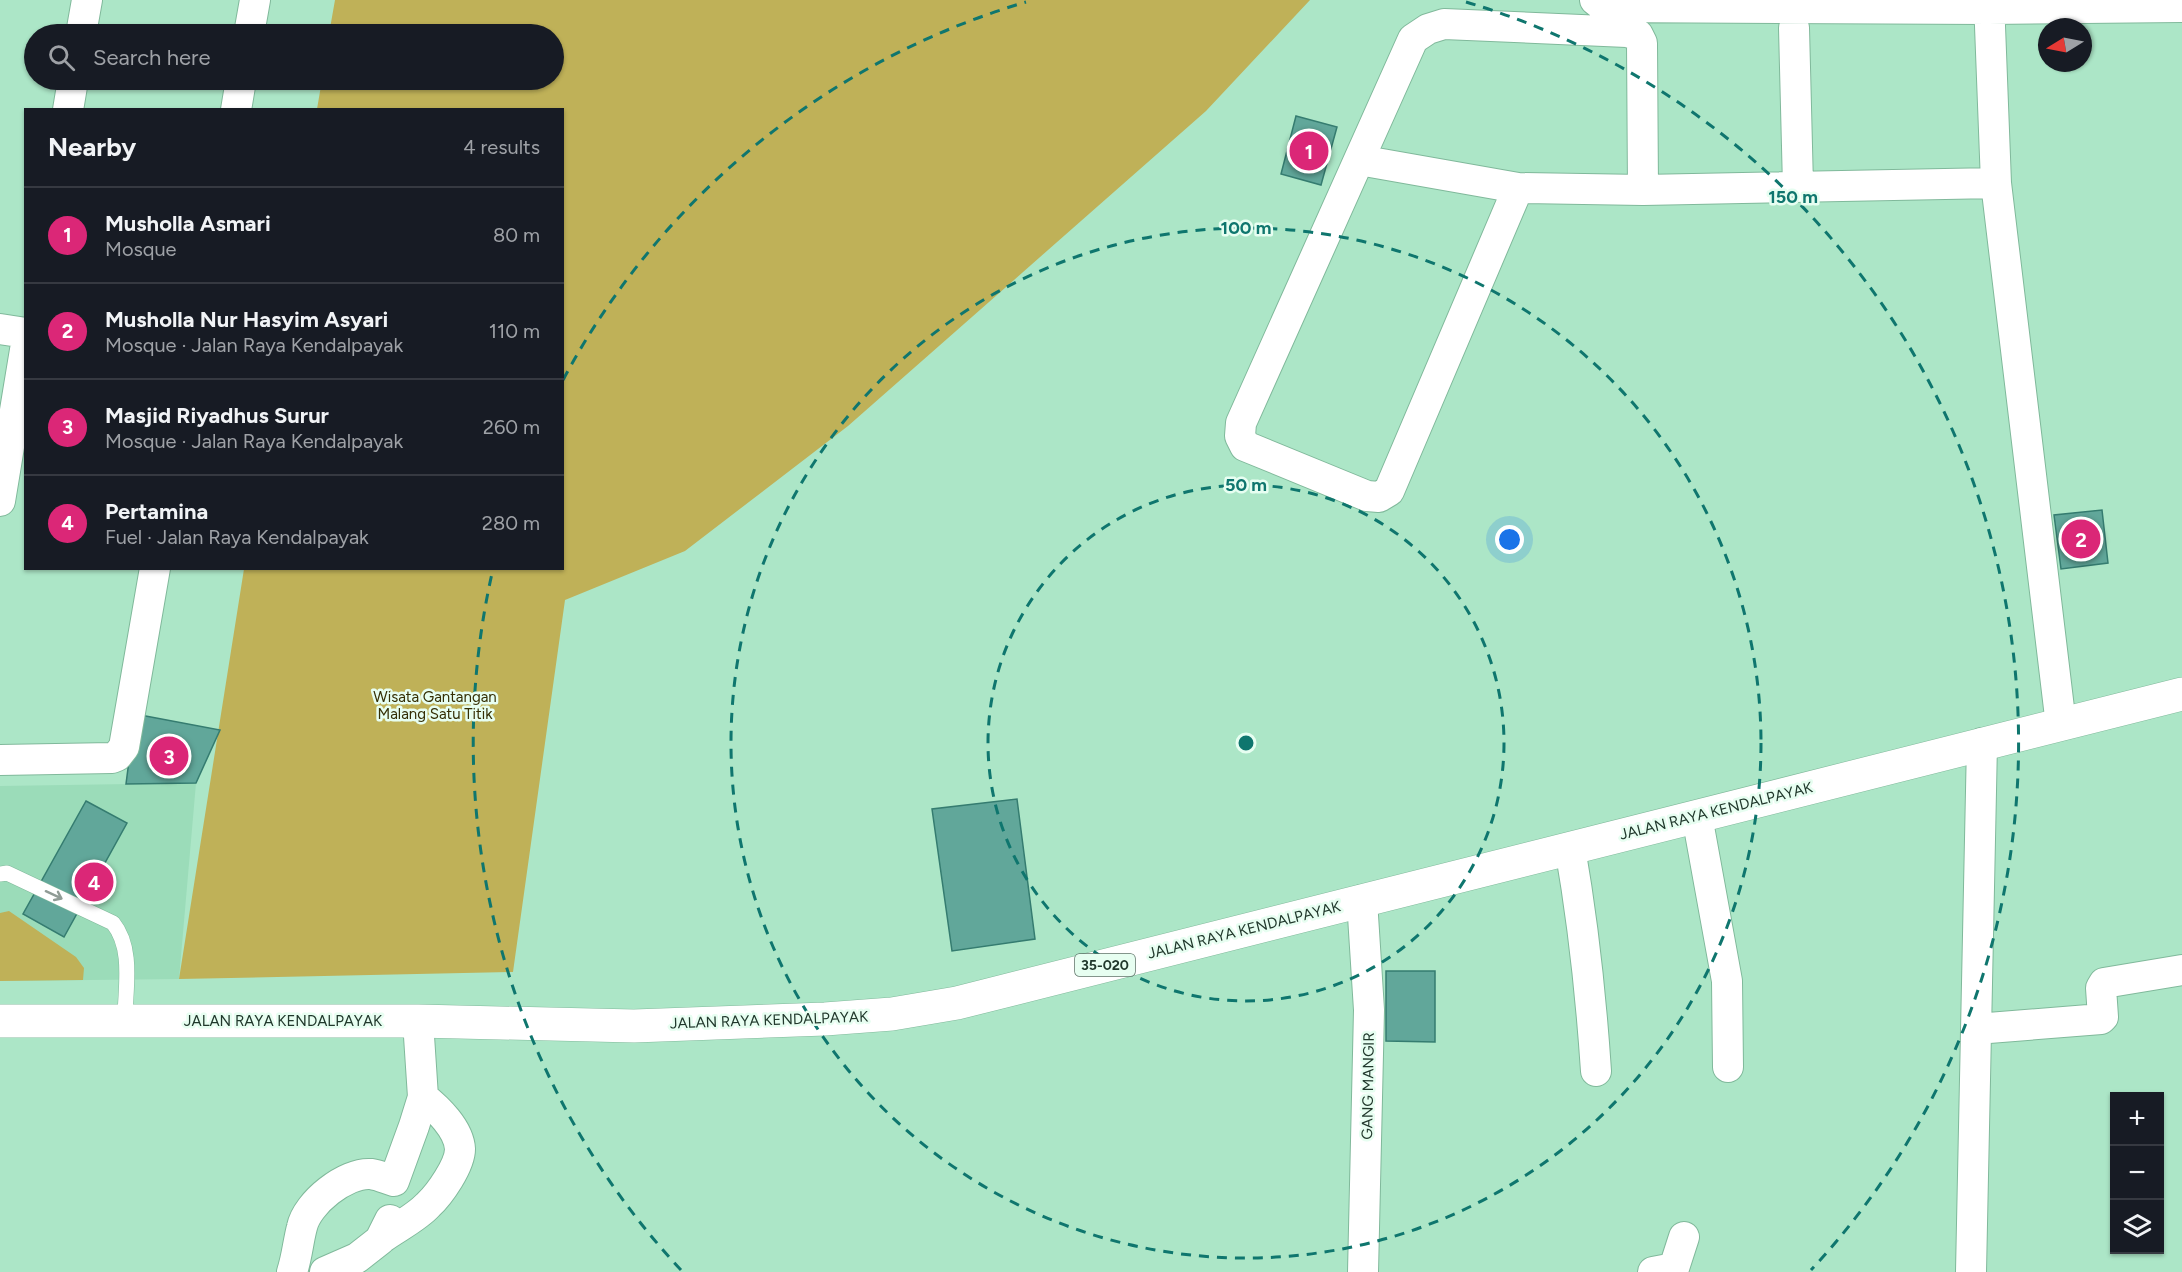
<!DOCTYPE html>
<html lang="en">
<head>
<meta charset="utf-8">
<style>
	:root { --surface:#171b24; --page:#20242c; --text:#f1f3f6; --muted:#9ea1a6; --line:#363941; --accent:#db2777 }
	body { margin:0; font-family:Figtree,sans-serif; background:var(--page); color:var(--text) }
	.controls { position:absolute; right:18px; bottom:18px; display:grid; overflow:hidden; border-radius:0px; box-shadow:0 2px 4px #0004 }
	.controls button { width:54px; height:54px; display:grid; place-items:center; padding:0; border:0; border-bottom:2px solid var(--line); background:var(--surface); color:var(--text); font:30px sans-serif }
	.compass { position:absolute; left:2038px; top:18px; width:54px; height:54px; border-radius:50%; background:var(--surface); box-shadow:0 2px 4px #0004; rotate:260deg }
	.you { position:absolute; left:1510px; top:540px; width:21px; height:21px; margin:-15px; border:4px solid #fff; border-radius:50%; background:#1a73e8; box-shadow:0 0 0 9px #1a73e833 }
	.badge { display:grid; place-items:center; width:39px; height:39px; border-radius:50%; background:var(--accent); color:#fff; font-size:20px; font-weight:700 }
	.pin { position:absolute; translate:-50% -50%; border:3px solid #fff; box-shadow:0 2px 6px #0006 }
	.list { margin:0; padding:0; list-style:none }
	h2 { display:flex; justify-content:space-between; align-items:center; height:78px; margin:0; padding:0 24px; font-size:26px }
	h2 small { font-size:20px; font-weight:400; color:var(--muted) }
	.list li { display:grid; grid-template-columns:39px 1fr auto; gap:18px; align-items:center; box-sizing:border-box; height:96px; padding:0 24px; border-top:2px solid var(--line) }
	.list b { display:block; font-size:22px; white-space:nowrap }
	.list p { margin:0; font-size:20px; white-space:nowrap; color:var(--muted) }
	.list em { font-size:20px; font-style:normal; color:var(--muted) }
	.icon { flex:none; width:33px; height:33px; fill:none; stroke:currentColor; stroke-width:2; stroke-linecap:round; stroke-linejoin:round }
	.map { position:relative; flex:none; width:2182px; height:1272px; overflow:hidden }
	.search { position:absolute; background:var(--surface); box-shadow:0 2px 4px #0004; left:24px; top:24px; width:540px; height:66px; display:flex; align-items:center; gap:15px; box-sizing:border-box; padding:0 21px; border-radius:33px; color:var(--muted); font-size:22px }
	.panel { position:absolute; background:var(--surface); box-shadow:0 2px 4px #0004; left:24px; top:108px; width:540px; height:462px; border-radius:0px }
	.map>svg:first-child { display:block }
	.built { fill:#9bdcb9 }
	.green { fill:#bfb158 }
	.building { fill:#61a79a; stroke:#357c70; stroke-width:1.5 }
	.lines { fill:none; stroke-linecap:round; stroke-linejoin:round }
	.lane-casing { stroke:#80b99b; stroke-width:16 }
	.street-casing { stroke:#80b99b; stroke-width:32 }
	.primary-casing { stroke:#80b99b; stroke-width:34 }
	.lane { stroke:#fff; stroke-width:15 }
	.street { stroke:#fff; stroke-width:30 }
	.primary { stroke:#fff; stroke-width:33 }
	.oneway { stroke:#909c96 }
	.ring { fill:none; stroke:#0f766e; stroke-width:3; stroke-dasharray:10 8 }
	.labels { text-anchor:middle; dominant-baseline:central; stroke-width:5; stroke-linejoin:round; paint-order:stroke }
	.shield { fill:#e7fef1; stroke:#5c7367; stroke-width:1.5 }
	.shield-label { font-size:14px; font-weight:bold; fill:#21382c }
	.park-label { font-size:15px; fill:#342e04; stroke:#e7fef1 }
	.street-label { font-size:15px; fill:#21382c; stroke:#e7fef1 }
	.centre { fill:#0f766e; stroke:#e7fef1; stroke-width:3 }
	.ring-label { font-size:18px; text-anchor:middle; font-weight:bold; fill:#0f766e; stroke:#e7fef1; stroke-width:5; stroke-linejoin:round; paint-order:stroke }
</style>
</head>
<body>
<div class="map">
<svg width="2182" height="1272" viewBox="0 0 2182 1272">
	<rect width="100%" height="100%" fill="#ace6c7"/>
	<path class="built" d="M 196,783 L 179,979 L 0,981 L 0,786 Z"/>
	<path class="green" d="M 335,0 L 1310,0 L 1206,111 L 848,426 L 685,551 L 565,600 L 513,972 L 179,979 L 244,569 L 562,568 L 562,110 L 317,109 L 322,80 L 554,80 L 554,34 L 329,34 Z
		M 9,911 L 76,957 L 84,968 L 83,980 L 0,981 L 0,913 Z"/>
	<path class="building" d="M 1296,116 L 1337,127 L 1321,185 L 1281,174 Z
		M 2102,510 L 2108,563 L 2061,569 L 2054,515 Z
		M 135,714 L 220,730 L 196,783 L 126,784 Z
		M 1017,799 L 1035,939 L 952,951 L 932,809 Z
		M 86,801 L 127,823 L 64,937 L 23,914 Z
		M 1386,971 L 1435,971 L 1435,1042 L 1386,1041 Z"/>
	<g class="lines">
		<g class="lane-casing">
			<path id="lane" d="M 0,874 L 7,873 L 113,923 C 134,949 125,989 125,1020"/>
		</g>
		<g class="street-casing">
			<path id="street" d="M 1595,0 L 1604,7 L 1988,9 L 2182,7
				M 1989,0 L 1996,183 L 2061,725
				M 1794,28 L 1798,186
				M 81,34 L 87,0
				M 249,34 L 255,0
				M 68,110 L 73,80
				M 236,110 L 241,80
				M 1359,160 L 1518,188 L 1643,190 L 1996,183
				M 1518,188 L 1389,491 L 1379,497 L 1367,496 L 1245,446 L 1240,436 L 1241,423 L 1413,39 L 1428,29 L 1444,24 L 1627,32 L 1638,35 L 1642,43 L 1643,190
				M 0,329 L 26,333
				M 0,501 L 26,344
				M 0,760 L 112,758 L 117,756 L 124,747 L 155,568
				M 1697,816 L 1727,981 L 1728,1067
				M 1570,848 C 1583,922 1591,996 1596,1071
				M 1362,900 L 1369,1010 L 1363,1272
				M 1976,1029 L 2101,1019 L 2103,1017 L 2101,988 L 2104,983 L 2182,970
				M 382,1238 C 397,1227 416,1218 428,1205 C 440,1194 460,1165 460,1149 C 459,1129 437,1108 423,1097
				M 292,1272 C 297,1257 298,1242 302,1227 C 307,1203 346,1172 371,1174 C 379,1175 387,1179 394,1181 L 414,1126 L 423,1097 L 418,1021
				M 325,1272 L 357,1258 L 380,1240 L 390,1220
				M 1653,1272 L 1674,1268 L 1684,1237
				M 1971,1272 L 1982,743"/>
		</g>
		<g class="primary-casing">
			<path id="primary" d="M 0,1021 L 418,1021 L 634,1026 L 825,1019 L 892,1014 L 957,1003 L 2182,694"/>
		</g>
		<use href="#lane" class="lane"/>
		<use href="#street" class="street"/>
		<use href="#primary" class="primary"/>
	</g>
	<defs><path id="oneway-shaft" d="M-6 0H5M1.5-3L5.5 0L1.5 3" fill="none" stroke-width="1.6" stroke-linecap="round" stroke-linejoin="round" transform="scale(1.5)"/></defs>
	<use class="oneway" href="#oneway-shaft" transform="translate(54 895) rotate(25)"/>
	<g class="ring">
		<circle cx="1246" cy="743" r="258"/>
		<circle cx="1246" cy="743" r="515"/>
		<path d="M681 1270A773 773 0 0 1 493 569M563 380A773 773 0 0 1 1026 2M1466 2A773 773 0 0 1 1811 1270"/>
	</g>
	<g class="labels">
		<rect class="shield" x="1075" y="954" width="60" height="22" rx="4.5"/>
		<g class="shield-label">
			<text x="1105" y="965">35-020</text>
		</g>
		<g class="park-label">
			<text x="435" y="697">Wisata Gantangan<tspan x="435" dy="17">Malang Satu Titik</tspan></text>
		</g>
		<g class="street-label">
			<text transform="translate(1716 811) rotate(-14)">JALAN RAYA KENDALPAYAK</text>
			<text transform="translate(1244 930) rotate(-14)">JALAN RAYA KENDALPAYAK</text>
			<text transform="translate(769 1020) rotate(-2)">JALAN RAYA KENDALPAYAK</text>
			<text x="283" y="1021">JALAN RAYA KENDALPAYAK</text>
			<text transform="translate(1368 1086) rotate(-89)">GANG MANGIR</text>
		</g>
	</g>
	<circle cx="1246" cy="743" r="9" class="centre"/>
	<g class="ring-label">
		<text x="1793" y="203">150 m</text>
		<text x="1246" y="234">100 m</text>
		<text x="1246" y="491">50 m</text>
	</g>
</svg>
<div class="controls">
<button>+</button>
<button>−</button>
<button><svg class="icon" aria-label="layers" viewBox="0 0 24 24"><path d="M12 4l9 5-9 5-9-5zM3 14l9 5 9-5"/></svg></button>
</div>
<svg class="compass" viewBox="-18 -18 36 36"><path d="M0-13l5 13h-10z" fill="#e53935"/><path d="M0 13l5-13h-10z" fill="#9ea1a6"/></svg>
<div class="you"></div>
<div class="pin badge" style="left:1309px;top:151px">1</div>
<div class="pin badge" style="left:2081px;top:539px">2</div>
<div class="pin badge" style="left:169px;top:756px">3</div>
<div class="pin badge" style="left:94px;top:882px">4</div>
<div class="search"><svg class="icon" aria-label="search" viewBox="0 0 24 24"><circle cx="10" cy="10" r="6"/><path d="M15 15l6 6"/></svg>Search here</div>
<section class="panel">
<h2>Nearby<small>4 results</small></h2>
<ul class="list">
<li><span class="badge">1</span><div><b>Musholla Asmari</b><p>Mosque</p></div><em>80 m</em></li>
<li><span class="badge">2</span><div><b>Musholla Nur Hasyim Asyari</b><p>Mosque · Jalan Raya Kendalpayak</p></div><em>110 m</em></li>
<li><span class="badge">3</span><div><b>Masjid Riyadhus Surur</b><p>Mosque · Jalan Raya Kendalpayak</p></div><em>260 m</em></li>
<li><span class="badge">4</span><div><b>Pertamina</b><p>Fuel · Jalan Raya Kendalpayak</p></div><em>280 m</em></li>
</ul>
</section>
</div>
</body>
</html>
